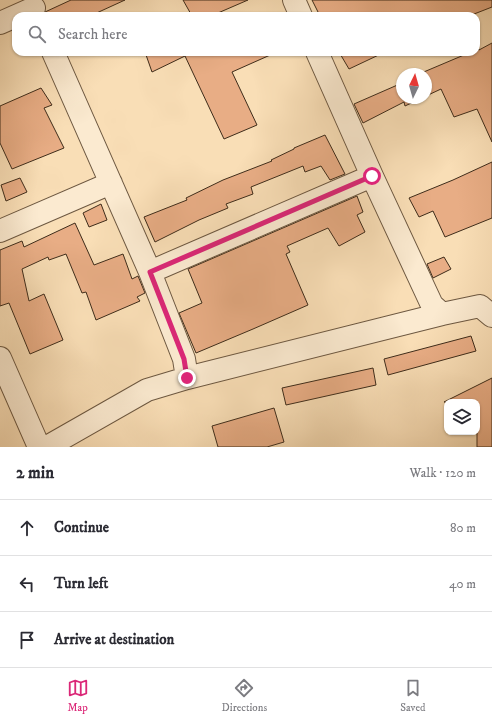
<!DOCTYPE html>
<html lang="en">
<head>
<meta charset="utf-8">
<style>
	:root { --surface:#fff; --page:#f2f2f3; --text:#2b2b33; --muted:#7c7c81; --line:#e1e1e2; --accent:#db2777 }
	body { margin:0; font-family:"IM FELL DW Pica",serif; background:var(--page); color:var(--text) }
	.controls { position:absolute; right:12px; bottom:12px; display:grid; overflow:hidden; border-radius:8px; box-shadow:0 1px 3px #0004 }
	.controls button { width:36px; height:36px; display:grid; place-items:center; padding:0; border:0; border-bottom:1px solid var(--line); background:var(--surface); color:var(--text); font:20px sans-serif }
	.compass { position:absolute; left:396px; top:68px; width:36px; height:36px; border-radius:50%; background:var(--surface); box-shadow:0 1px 3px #0004; rotate:5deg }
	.stop { position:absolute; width:12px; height:12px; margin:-9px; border:3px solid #db2777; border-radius:50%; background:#fff }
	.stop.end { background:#db2777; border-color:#fff; box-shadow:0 1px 4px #0008 }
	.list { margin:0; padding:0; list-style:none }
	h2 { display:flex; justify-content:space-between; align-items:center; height:52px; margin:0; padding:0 16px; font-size:17px }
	h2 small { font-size:13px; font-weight:400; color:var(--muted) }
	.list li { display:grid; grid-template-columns:26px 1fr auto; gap:12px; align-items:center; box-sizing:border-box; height:56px; padding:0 16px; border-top:1px solid var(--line) }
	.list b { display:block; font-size:15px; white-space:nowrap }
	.list em { font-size:13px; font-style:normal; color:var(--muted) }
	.icon { flex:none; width:22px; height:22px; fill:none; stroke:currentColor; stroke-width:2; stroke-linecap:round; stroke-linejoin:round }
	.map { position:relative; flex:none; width:492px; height:447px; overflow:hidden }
	.search { position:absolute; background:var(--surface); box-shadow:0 1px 3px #0004; left:12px; right:12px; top:12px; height:44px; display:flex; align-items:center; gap:10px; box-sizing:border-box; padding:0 14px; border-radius:12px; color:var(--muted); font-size:15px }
	.sheet { height:220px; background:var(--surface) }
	nav { display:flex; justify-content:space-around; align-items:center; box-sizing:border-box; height:56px; border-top:1px solid var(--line); background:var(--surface); font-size:11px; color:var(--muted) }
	nav a { display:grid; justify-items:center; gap:2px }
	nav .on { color:var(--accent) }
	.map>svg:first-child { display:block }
	.building { fill:#e8ad85; stroke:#3e2c1a }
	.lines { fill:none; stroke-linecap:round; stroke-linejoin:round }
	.minor-casing { stroke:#6d5841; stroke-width:24 }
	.minor { stroke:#fbead0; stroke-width:22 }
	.route { stroke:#db2777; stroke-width:5 }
</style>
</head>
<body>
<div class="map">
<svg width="492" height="447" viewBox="0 0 492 447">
	<rect width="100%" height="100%" fill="#f9deb6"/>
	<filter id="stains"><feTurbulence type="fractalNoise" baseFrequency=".005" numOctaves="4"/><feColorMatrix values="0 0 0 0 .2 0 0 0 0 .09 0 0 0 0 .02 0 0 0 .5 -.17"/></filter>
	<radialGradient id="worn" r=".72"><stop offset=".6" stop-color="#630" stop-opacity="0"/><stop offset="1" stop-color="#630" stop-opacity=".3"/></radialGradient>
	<path class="building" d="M 71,0 L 125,0 L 90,16 L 43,16 L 45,12 Z
		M 183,0 L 248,0 L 211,16 L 192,16 Z
		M 312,0 L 492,0 L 492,7 L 469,16 L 320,16 Z
		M 492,43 L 492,142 L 477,109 L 454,117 L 441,89 L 426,96 L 426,74 L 419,74 L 471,52 L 476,52 L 476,50 L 479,49 L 479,50 Z
		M 145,52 L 277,52 L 232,72 L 257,125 L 224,139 L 185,56 L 152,72 Z
		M 339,52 L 385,52 L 349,69 Z
		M 402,83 L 402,98 L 422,98 L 405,106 L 404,102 L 363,123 L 354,104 Z
		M 41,88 L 52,105 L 44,108 L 64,148 L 12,169 L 0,143 L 0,106 Z
		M 325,135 L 345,174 L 330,180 L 321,166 L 305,172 L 303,166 L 251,187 L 253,194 L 226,204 L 228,208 L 199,220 L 155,242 L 144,217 L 187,200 L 186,198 L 223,180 L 272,161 L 271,160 L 294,149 L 294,148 Z
		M 492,162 L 492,218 L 445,237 L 433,211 L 419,217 L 409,198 L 453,180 Z
		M 20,178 L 27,192 L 6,201 L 1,185 Z
		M 357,196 L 363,212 L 357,215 L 365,232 L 339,246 L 328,228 L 287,246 L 290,252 L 286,254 L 308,305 L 253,329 L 196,353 L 179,313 L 202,303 L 188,269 Z
		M 101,204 L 107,220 L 89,227 L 83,213 Z
		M 75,223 L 94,265 L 123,254 L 132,279 L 138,276 L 145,293 L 137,297 L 140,301 L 96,320 L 86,292 L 82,293 L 66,254 L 49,260 L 48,257 L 22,269 L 29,301 L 44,294 L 63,340 L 30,354 L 9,303 L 0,306 L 0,250 L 22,241 L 24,247 Z
		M 444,257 L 451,269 L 433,278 L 427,264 Z
		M 471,336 L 476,351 L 388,375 L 384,359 Z
		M 373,368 L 376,385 L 286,405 L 282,388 Z
		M 492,378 L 492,447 L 477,447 L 477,402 L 444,402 Z
		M 274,408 L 284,442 L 267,447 L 218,447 L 212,426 Z"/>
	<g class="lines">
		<g class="minor-casing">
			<path id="minor" d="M 294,0 L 301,16
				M 0,23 L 34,8
				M 53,52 L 150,272 L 184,359 L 187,378
				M 317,52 L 372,176 L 432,305 L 442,314
				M 0,231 L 111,183
				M 150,272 L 372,176
				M 0,358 L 39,447
				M 47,447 L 147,390 L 187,378 L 442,314 L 480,306 L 492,316"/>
		</g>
		<use href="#minor" class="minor"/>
	</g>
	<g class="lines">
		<path class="route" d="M 187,378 L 184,359 L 150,272 L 372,176"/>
	</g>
	<rect width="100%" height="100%" filter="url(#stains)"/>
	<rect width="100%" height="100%" fill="url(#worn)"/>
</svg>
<div class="controls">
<button><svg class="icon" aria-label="layers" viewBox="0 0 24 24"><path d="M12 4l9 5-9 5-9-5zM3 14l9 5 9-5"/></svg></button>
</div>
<svg class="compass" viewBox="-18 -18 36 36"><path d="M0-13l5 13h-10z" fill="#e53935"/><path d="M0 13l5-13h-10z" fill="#7c7c81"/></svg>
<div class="stop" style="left:372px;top:176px"></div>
<div class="stop end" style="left:187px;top:378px"></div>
<div class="search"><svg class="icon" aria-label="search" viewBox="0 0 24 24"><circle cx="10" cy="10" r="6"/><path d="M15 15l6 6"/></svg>Search here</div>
</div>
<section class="sheet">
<h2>2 min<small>Walk · 120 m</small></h2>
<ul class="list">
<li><svg class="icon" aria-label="ahead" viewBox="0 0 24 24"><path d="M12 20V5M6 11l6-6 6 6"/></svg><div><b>Continue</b></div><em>80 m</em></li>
<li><svg class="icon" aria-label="left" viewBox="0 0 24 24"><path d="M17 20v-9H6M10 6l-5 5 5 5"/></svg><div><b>Turn left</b></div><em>40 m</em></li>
<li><svg class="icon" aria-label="arrive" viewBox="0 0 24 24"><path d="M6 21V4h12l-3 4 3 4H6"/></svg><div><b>Arrive at destination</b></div></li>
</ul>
</section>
<nav>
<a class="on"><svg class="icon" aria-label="map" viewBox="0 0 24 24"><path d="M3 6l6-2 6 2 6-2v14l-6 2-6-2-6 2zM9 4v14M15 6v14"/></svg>Map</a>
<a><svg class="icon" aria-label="directions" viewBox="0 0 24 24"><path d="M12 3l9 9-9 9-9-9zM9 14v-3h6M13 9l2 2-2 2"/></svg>Directions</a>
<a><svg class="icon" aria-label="saved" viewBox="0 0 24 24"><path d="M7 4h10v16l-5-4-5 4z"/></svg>Saved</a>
</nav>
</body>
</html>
